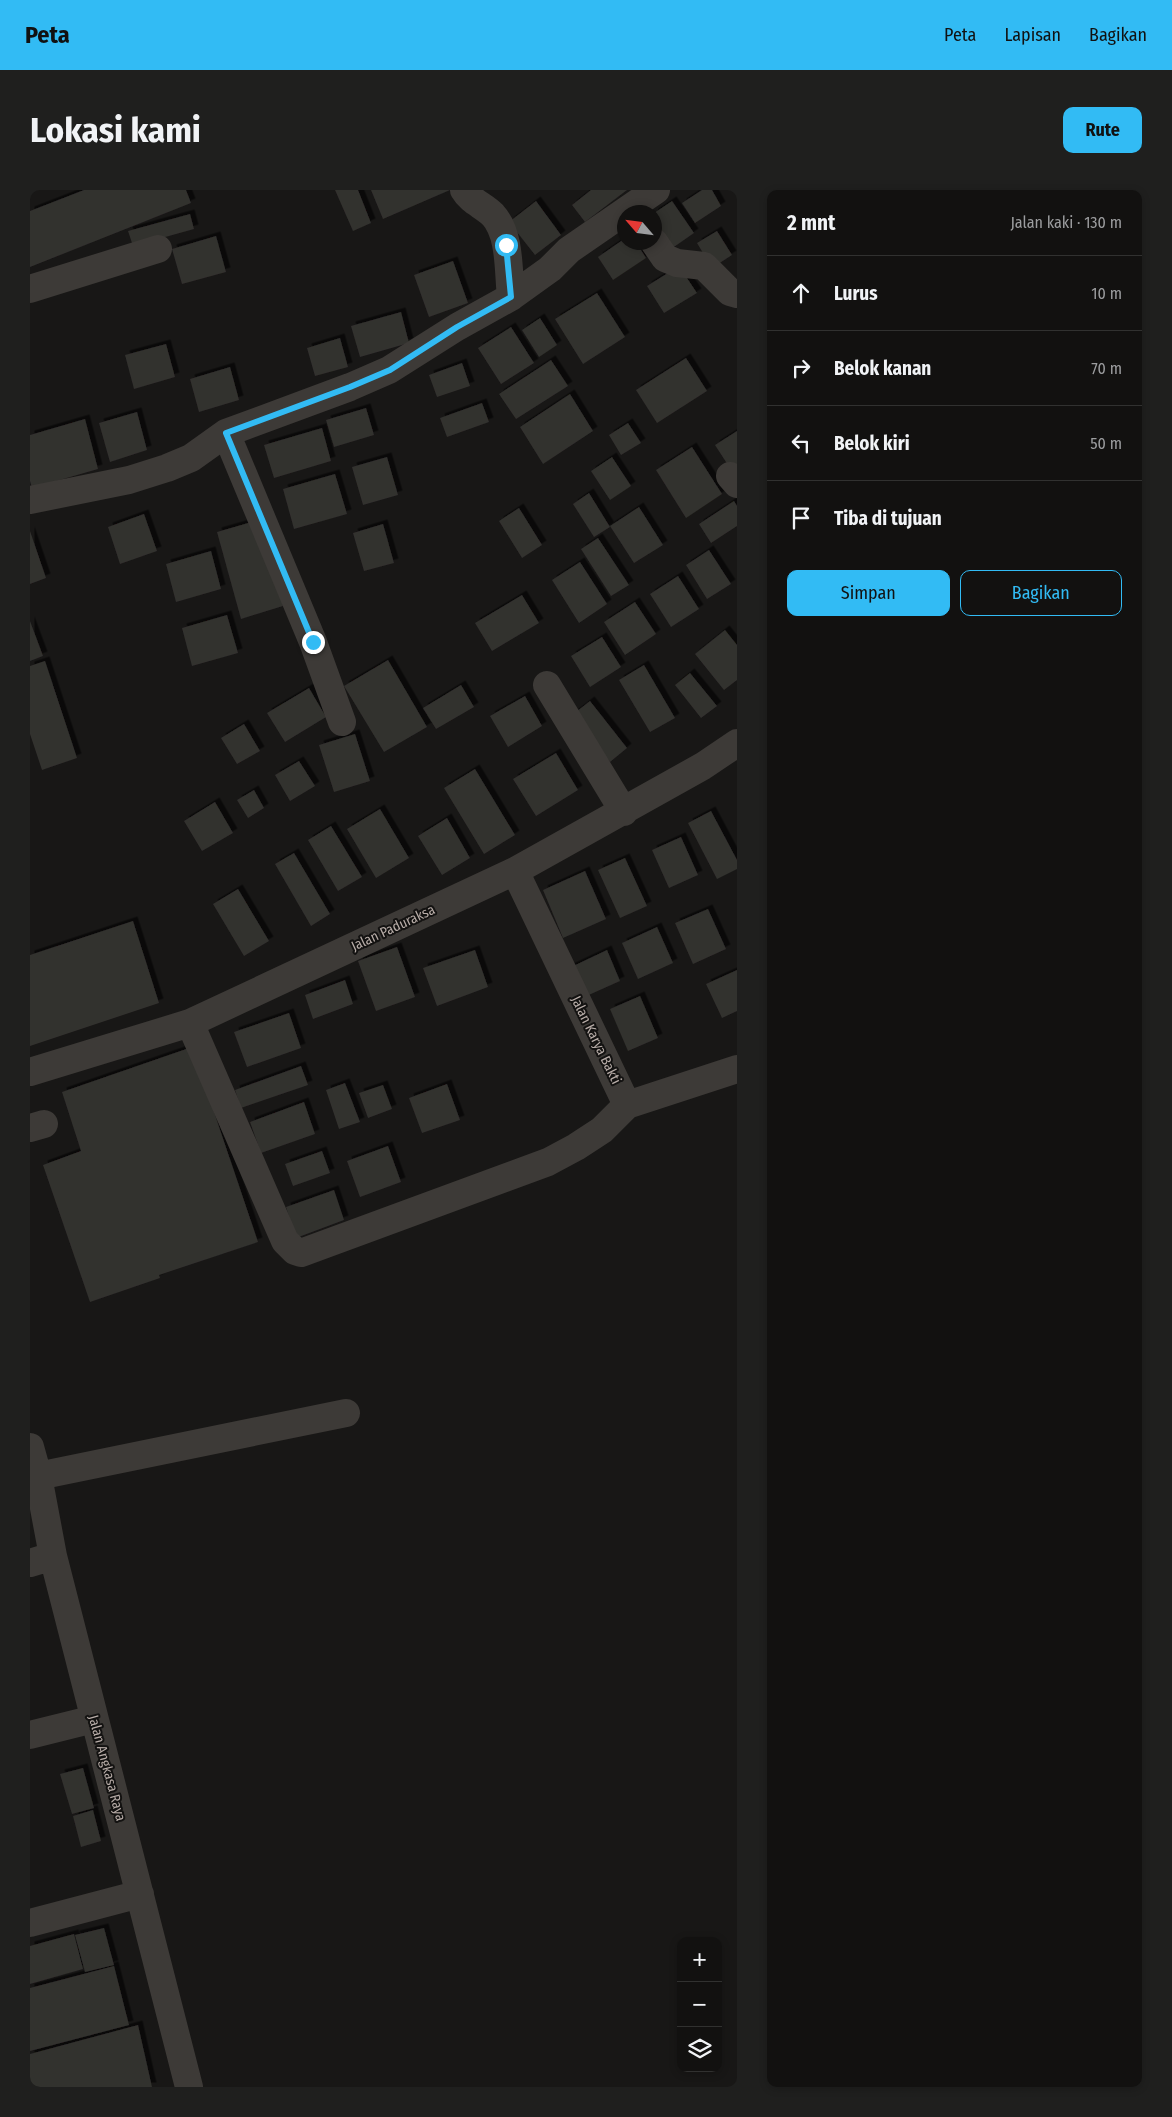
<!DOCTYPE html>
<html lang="id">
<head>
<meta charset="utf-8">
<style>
	:root { --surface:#121110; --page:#1f1f1e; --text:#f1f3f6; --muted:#9c9d9f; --line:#313130; --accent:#32bbf4 }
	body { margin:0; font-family:"Fira Sans Condensed",sans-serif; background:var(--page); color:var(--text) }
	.controls { position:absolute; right:15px; bottom:15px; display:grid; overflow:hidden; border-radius:10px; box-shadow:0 2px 8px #0003 }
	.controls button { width:45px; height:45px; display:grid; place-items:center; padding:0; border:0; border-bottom:1px solid var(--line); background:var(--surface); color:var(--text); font:25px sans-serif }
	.compass { position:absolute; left:587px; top:15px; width:45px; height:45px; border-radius:50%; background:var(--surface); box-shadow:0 2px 8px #0003; rotate:298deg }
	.stop { position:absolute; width:15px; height:15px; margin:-11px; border:4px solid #32bbf4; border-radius:50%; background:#fff }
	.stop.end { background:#32bbf4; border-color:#fff; box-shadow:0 1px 5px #0008 }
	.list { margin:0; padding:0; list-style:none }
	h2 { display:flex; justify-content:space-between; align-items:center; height:65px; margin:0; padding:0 20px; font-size:21px }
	h2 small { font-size:16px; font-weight:400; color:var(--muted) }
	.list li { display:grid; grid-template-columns:32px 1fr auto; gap:15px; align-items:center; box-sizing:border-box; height:75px; padding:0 20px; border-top:1px solid var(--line) }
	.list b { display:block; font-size:19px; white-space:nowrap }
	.list em { font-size:16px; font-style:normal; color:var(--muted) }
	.actions { display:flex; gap:10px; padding:15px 20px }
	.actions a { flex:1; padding:11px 0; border:1px solid var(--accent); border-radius:10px; text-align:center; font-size:18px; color:var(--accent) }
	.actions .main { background:var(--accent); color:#111 }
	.icon { flex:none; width:28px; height:28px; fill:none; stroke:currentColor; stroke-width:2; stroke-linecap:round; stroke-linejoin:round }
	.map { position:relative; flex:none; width:707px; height:1897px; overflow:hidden; border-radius:10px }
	header { display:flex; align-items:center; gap:30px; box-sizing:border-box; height:70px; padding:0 25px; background:var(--accent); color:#111 }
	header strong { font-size:24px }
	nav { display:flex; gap:28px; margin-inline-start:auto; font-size:18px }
	.intro { display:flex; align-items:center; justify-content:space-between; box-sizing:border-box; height:120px; padding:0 30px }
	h1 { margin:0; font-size:35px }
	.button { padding:12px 22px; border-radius:10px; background:var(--accent); color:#111; font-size:18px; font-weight:700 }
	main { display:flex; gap:30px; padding:0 30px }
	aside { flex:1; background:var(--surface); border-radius:10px; box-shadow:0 2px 8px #0003 }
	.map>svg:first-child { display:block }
	.building { fill:#32302e; filter:url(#shadow) }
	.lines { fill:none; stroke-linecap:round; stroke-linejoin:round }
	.minor { stroke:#3d3a37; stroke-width:28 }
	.route { stroke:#32bbf4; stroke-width:6 }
	.labels { text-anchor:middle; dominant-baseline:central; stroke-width:4; stroke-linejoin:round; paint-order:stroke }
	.street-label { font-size:14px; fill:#b8ada8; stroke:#131211 }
</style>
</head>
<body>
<header>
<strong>Peta</strong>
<nav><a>Peta</a><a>Lapisan</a><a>Bagikan</a></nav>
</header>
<div class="intro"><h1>Lokasi kami</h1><a class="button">Rute</a></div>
<main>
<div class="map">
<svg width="707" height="1897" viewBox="0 0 707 1897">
	<defs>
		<filter id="shadow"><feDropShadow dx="4.5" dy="-4.5" stdDeviation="0" flood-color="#0009"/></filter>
	</defs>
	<rect width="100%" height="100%" fill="#181716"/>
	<path class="building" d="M 54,0 L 156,0 L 161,13 L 0,77 L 0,21 Z
		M 305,0 L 328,0 L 341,33 L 323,41 Z
		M 341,0 L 420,0 L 353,29 Z
		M 561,0 L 597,0 L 555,32 L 542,15 Z
		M 672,0 L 682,0 L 691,16 L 665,33 L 652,13 Z
		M 506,11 L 531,45 L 505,65 L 479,32 Z
		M 642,11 L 664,43 L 641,59 L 624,34 L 624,23 Z
		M 160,24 L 164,39 L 103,56 L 98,41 Z
		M 687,41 L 702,65 L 682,78 L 667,53 Z
		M 186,46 L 196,82 L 152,94 L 142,59 Z
		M 594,49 L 594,52 L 606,52 L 616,68 L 583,90 L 568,67 Z
		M 423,71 L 438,113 L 399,127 L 384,85 Z
		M 649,76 L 667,103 L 634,123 L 617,96 Z
		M 567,103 L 595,147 L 553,174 L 525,129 Z
		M 371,122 L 379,153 L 330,167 L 321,136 Z
		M 510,128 L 527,155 L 509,167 L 492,140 Z
		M 481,137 L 504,173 L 471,194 L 448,158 Z
		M 310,148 L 318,177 L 285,186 L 277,158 Z
		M 136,154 L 145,187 L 104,199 L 95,165 Z
		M 656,168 L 677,201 L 627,233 L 606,200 Z
		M 521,170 L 538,196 L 486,229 L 469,204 Z
		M 432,173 L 440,196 L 407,207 L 399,185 Z
		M 200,177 L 209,210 L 169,222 L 160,189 Z
		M 540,204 L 563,241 L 513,274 L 490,237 Z
		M 452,213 L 459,232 L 417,247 L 410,228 Z
		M 336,218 L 344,245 L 304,257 L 296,230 Z
		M 107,222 L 117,260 L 80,272 L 69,233 Z
		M 55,229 L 68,279 L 2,298 L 0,291 L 0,245 Z
		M 598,233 L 611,253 L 591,265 L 579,245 Z
		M 292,238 L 301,271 L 244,288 L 234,255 Z
		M 707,241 L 707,289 L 685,255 Z
		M 662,257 L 692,304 L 656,328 L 626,280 Z
		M 357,267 L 368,305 L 333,315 L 322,277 Z
		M 582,267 L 601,296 L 580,310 L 561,281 Z
		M 305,284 L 317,324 L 264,339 L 253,299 Z
		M 559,303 L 580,337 L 564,347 L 543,314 Z
		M 704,311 L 707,316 L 707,336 L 681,353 L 669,334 Z
		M 609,317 L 633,355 L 604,373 L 580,336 Z
		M 489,318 L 512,355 L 492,368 L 469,331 Z
		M 114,324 L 127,361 L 90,374 L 78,337 Z
		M 229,330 L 253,416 L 211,429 L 187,342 Z
		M 353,334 L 364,373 L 334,381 L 323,343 Z
		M 0,341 L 16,388 L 0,394 Z
		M 568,348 L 599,395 L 581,406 L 551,359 Z
		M 679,360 L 701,394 L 677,409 L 656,375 Z
		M 181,361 L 191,399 L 146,412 L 136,374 Z
		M 550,372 L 577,414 L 549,433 L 522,390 Z
		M 648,386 L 669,419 L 641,437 L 620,404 Z
		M 492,405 L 509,433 L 462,461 L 445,433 Z
		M 605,412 L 626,444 L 595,465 L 574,432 Z
		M 197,425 L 208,463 L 162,476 L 152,438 Z
		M 0,431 L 13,466 L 0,471 Z
		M 695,440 L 707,455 L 707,490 L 694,500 L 665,464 Z
		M 572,447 L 591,477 L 560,497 L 541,466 Z
		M 358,470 L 397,537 L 354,562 L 314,496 Z
		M 15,471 L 47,568 L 12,580 L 0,544 L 0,476 Z
		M 614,475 L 645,528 L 620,542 L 589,490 Z
		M 660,483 L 687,516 L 671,528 L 645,495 Z
		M 431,495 L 444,517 L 406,539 L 393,518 Z
		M 279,498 L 296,527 L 255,552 L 237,523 Z
		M 495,506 L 512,536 L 478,557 L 460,526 Z
		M 560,511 L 597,558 L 580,572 L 542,525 Z
		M 214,534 L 230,561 L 207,574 L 191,548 Z
		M 325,544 L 340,591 L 304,602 L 289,555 Z
		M 526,563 L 548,600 L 506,626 L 483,589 Z
		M 269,571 L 285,596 L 260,611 L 245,585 Z
		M 445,579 L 485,645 L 454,664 L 414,598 Z
		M 224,600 L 234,618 L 218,628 L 207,610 Z
		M 185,612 L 203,643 L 172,661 L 154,631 Z
		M 350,619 L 379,668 L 346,688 L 317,639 Z
		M 681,621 L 707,670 L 707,679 L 687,689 L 658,633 Z
		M 417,628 L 440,668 L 412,685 L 388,646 Z
		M 301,636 L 332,687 L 308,701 L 278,650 Z
		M 651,647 L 668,685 L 639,698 L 622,660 Z
		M 264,663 L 300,724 L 281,736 L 245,674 Z
		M 595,668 L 617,716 L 590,728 L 568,680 Z
		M 555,681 L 576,729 L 533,748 L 513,700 Z
		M 208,699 L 239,751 L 214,766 L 183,714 Z
		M 678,719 L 696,759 L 663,774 L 645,733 Z
		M 103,731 L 129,813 L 0,856 L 0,765 Z
		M 627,737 L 643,773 L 608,789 L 592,753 Z
		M 367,757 L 385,807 L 346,821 L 328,771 Z
		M 445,760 L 458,797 L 407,816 L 393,778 Z
		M 577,760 L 590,791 L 552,808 L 539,778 Z
		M 707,780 L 707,821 L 692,828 L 676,794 Z
		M 315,790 L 323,814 L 283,829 L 275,805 Z
		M 610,806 L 628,848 L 598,861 L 580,819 Z
		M 259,823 L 271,858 L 217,877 L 204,842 Z
		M 162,857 L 228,1052 L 129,1085 L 130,1088 L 60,1112 L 13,975 L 51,961 L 32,902 Z
		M 271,876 L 278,895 L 211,918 L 205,900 Z
		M 315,893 L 330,932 L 309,939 L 296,900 Z
		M 417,894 L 430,930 L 392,943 L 379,908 Z
		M 353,895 L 362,919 L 338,928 L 329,903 Z
		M 274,912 L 285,944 L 231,963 L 220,932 Z
		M 358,956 L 371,992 L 330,1007 L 317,971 Z
		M 292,961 L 300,983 L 263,996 L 255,974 Z
		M 304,1000 L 314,1030 L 266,1048 L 256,1017 Z
		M 53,1578 L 64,1618 L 42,1624 L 30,1584 Z
		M 63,1620 L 71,1651 L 51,1657 L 43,1626 Z
		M 74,1738 L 84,1775 L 55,1782 L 45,1745 Z
		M 44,1744 L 53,1779 L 0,1794 L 0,1756 Z
		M 84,1776 L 99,1835 L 0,1861 L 0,1798 Z
		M 108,1835 L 122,1897 L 0,1897 L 0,1864 Z"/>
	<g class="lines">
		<path class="minor" d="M 434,0 C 441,12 453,15 463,25 C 481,45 478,82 481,107
			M 624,52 L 635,68 L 647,73 L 674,76 L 700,102 L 707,104
			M 0,99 L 128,59
			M 196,243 L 283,452 L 312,532
			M 700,286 L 707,294
			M 0,310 L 99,290 L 137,278 L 161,268 L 196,243 L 320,197 L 359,180 L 427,137 L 481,107 L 520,79 L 539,60 L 626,0
			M 517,495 L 594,622
			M 485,681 L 597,915
			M 160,833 L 255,1051 L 265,1061 L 271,1063 L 518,972 L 546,957 L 572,940 L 597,915 L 707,879
			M 0,882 L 160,833 L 485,681 L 673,576 L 707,553
			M 0,938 L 14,934
			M 0,1257 L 8,1286 L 23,1366 L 159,1897
			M 8,1286 L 316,1223
			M 0,1373 L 23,1366
			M 0,1545 L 64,1529
			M 0,1733 L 110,1704"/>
	</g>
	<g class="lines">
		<path class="route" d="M 283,452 L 196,243 L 320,197 L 360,180 L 427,137 L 481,107 L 476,55"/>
	</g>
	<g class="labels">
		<g class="street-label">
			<text transform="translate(363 738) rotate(-25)">Jalan Paduraksa</text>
			<text transform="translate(566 850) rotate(64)">Jalan Karya Bakti</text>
			<text transform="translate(77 1578) rotate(75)">Jalan Angkasa Raya</text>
		</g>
	</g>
</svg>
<div class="controls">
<button>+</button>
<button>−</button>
<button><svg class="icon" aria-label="layers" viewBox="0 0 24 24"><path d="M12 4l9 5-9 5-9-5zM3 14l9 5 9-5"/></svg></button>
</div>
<svg class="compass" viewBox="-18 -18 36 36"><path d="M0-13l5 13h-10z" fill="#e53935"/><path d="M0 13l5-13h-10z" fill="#9c9d9f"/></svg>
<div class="stop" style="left:476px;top:55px"></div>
<div class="stop end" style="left:283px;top:452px"></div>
</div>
<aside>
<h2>2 mnt<small>Jalan kaki · 130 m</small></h2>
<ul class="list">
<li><svg class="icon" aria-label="ahead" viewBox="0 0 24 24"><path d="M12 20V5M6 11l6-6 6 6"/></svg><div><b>Lurus</b></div><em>10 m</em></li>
<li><svg class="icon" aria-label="right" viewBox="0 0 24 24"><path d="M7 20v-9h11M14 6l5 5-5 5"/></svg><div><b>Belok kanan</b></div><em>70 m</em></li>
<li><svg class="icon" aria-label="left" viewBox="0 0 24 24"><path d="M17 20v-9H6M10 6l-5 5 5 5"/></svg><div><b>Belok kiri</b></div><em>50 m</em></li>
<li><svg class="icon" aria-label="arrive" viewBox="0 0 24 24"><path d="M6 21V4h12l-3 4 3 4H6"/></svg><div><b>Tiba di tujuan</b></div></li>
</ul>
<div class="actions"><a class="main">Simpan</a><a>Bagikan</a></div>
</aside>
</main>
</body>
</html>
